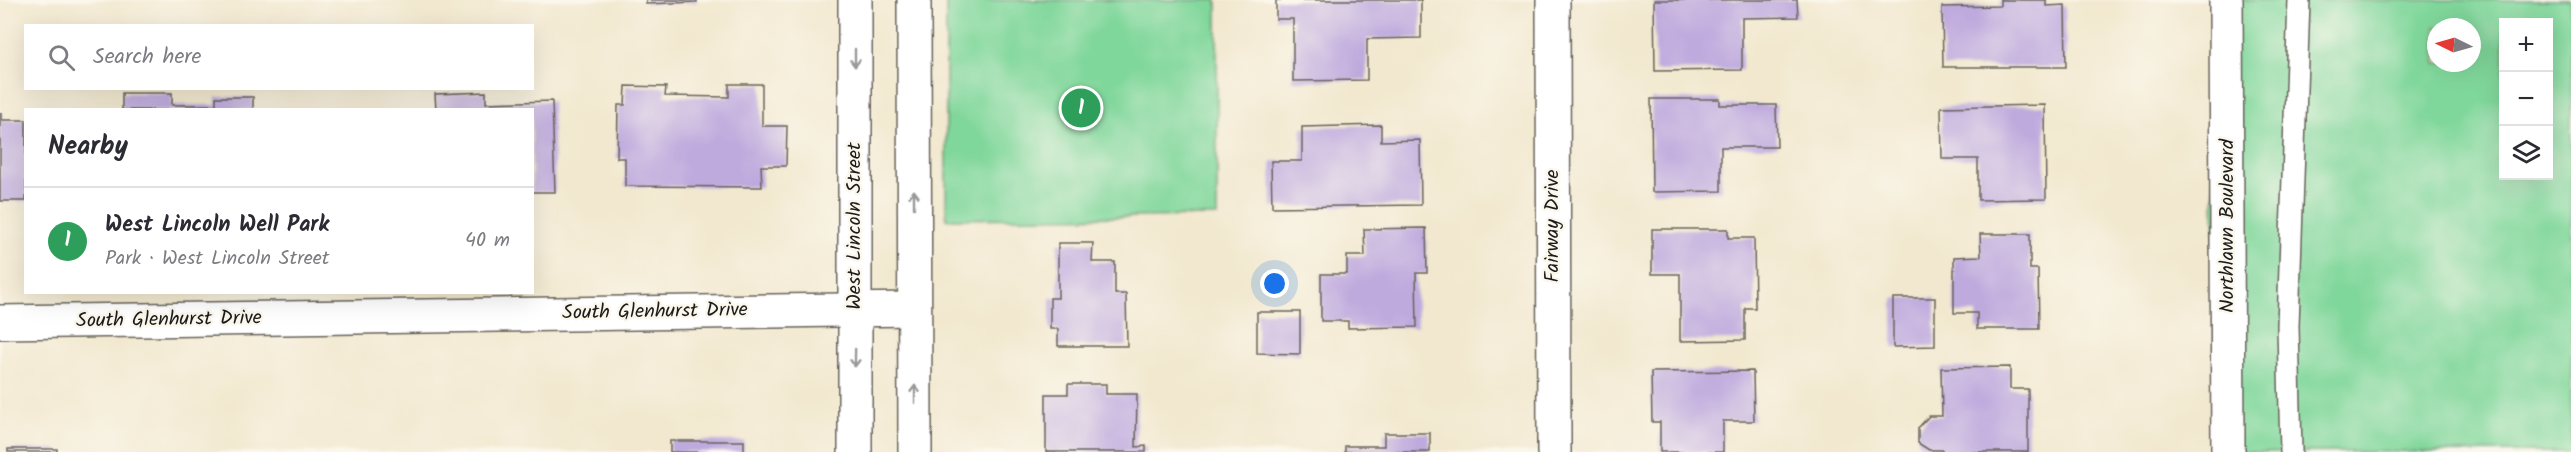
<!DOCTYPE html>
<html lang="en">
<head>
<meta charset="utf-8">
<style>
	:root { --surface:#fff; --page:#f7f7f7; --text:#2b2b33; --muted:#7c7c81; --line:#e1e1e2; --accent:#d93025 }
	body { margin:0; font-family:Kalam,sans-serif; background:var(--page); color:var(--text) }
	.controls { position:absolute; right:18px; top:18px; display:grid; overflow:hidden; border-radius:0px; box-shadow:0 6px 24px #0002 }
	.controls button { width:54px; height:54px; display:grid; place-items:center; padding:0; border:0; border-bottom:2px solid var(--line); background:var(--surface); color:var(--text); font:30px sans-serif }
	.compass { position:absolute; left:2427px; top:18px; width:54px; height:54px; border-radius:50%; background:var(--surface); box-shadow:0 6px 24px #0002; rotate:275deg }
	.you { position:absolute; left:1275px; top:284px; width:21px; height:21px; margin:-15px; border:4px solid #fff; border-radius:50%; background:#1a73e8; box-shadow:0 0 0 9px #1a73e833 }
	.badge { display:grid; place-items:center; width:39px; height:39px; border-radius:50%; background:var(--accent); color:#fff; font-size:20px; font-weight:700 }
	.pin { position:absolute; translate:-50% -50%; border:3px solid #fff; box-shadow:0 2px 6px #0006 }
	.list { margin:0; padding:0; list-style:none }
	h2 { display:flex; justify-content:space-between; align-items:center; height:78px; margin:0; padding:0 24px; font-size:26px }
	h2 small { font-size:20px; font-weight:400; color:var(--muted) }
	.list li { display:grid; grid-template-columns:39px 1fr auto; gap:18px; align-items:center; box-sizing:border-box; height:108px; padding:0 24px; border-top:2px solid var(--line) }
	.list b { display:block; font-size:22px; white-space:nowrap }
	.list p { margin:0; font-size:20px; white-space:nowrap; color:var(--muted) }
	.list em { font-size:20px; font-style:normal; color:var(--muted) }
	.icon { flex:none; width:33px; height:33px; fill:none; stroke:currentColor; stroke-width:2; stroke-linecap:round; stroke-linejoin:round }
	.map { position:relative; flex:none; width:2571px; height:452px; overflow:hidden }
	.search { position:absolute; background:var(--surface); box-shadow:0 6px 24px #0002; left:24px; top:24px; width:510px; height:66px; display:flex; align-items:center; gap:15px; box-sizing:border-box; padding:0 21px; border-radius:0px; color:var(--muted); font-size:22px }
	.panel { position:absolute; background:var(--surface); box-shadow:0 6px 24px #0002; left:24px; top:108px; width:510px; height:186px; border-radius:0px }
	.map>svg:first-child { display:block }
	.green { fill:#80d79b; stroke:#4e7a5c; stroke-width:1.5; fill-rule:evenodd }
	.building { fill:#bfaade }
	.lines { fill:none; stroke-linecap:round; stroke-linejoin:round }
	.service-casing { stroke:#67635b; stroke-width:24 }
	.minor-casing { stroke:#67635b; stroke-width:36 }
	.tertiary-casing { stroke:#67635b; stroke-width:36 }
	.service { stroke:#fff; stroke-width:21 }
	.minor { stroke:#fff; stroke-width:33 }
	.tertiary { stroke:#fff; stroke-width:33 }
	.oneway { stroke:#999 }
	.labels { text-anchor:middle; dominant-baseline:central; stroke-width:5; stroke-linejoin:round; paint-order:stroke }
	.street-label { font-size:20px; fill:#1c1c1c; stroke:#fbf7ec }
</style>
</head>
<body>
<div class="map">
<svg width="2571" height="452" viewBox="0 0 2571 452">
	<rect width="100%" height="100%" fill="#fbf7ec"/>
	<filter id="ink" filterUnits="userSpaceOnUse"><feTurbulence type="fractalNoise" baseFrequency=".0167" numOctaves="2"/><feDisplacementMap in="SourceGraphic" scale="12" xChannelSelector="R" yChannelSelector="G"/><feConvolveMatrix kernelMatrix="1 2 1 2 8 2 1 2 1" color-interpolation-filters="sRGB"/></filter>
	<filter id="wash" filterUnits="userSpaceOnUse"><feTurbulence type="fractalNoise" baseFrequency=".008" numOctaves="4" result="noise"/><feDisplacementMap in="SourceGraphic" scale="24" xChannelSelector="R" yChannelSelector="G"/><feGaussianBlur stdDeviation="1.35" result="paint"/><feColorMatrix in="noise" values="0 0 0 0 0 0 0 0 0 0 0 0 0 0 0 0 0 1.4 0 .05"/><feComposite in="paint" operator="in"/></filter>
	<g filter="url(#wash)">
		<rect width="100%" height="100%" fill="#f2e8cf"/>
		<path class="green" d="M 946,0 L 1217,0 L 1217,216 L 946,219 Z
			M 2213,0 L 2571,0 L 2571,452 L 2216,452 ZM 2504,22 L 2548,22 L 2548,176 L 2504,176 ZM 2436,27 L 2472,27 L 2472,63 L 2436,63 Z"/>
		<g id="blocks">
			<path class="building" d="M 646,0 L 697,0 L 697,2 L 646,4 Z
				M 1276,0 L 1421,0 L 1421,38 L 1367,39 L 1367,80 L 1293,81 L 1293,19 L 1276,19 Z
				M 1654,0 L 1797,0 L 1798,17 L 1742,18 L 1742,70 L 1655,71 Z
				M 2000,0 L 2046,0 L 2046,6 L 2065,5 L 2066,67 L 1943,67 L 1942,7 L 2000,6 Z
				M 729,84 L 762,84 L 762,126 L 787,126 L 786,166 L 761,166 L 762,187 L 625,186 L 625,158 L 617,158 L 618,105 L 625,105 L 626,86 L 666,87 L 665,96 L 729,97 Z
				M 486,92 L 486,103 L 552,101 L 555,192 L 532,192 L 532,110 L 436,110 L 435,94 Z
				M 122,93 L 172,93 L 172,105 L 216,105 L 216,97 L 253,97 L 253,110 L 122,110 Z
				M 1651,99 L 1720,99 L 1720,105 L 1776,105 L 1777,147 L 1721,147 L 1721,191 L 1652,192 Z
				M 2045,105 L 2046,199 L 1978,200 L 1978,159 L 1942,159 L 1941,107 Z
				M 0,113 L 2,113 L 2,120 L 26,120 L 26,201 L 0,201 Z
				M 1381,125 L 1381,141 L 1420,140 L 1421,205 L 1272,207 L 1271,161 L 1302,161 L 1302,127 Z
				M 1426,228 L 1427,273 L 1416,273 L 1417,327 L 1348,328 L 1348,321 L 1321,321 L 1321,274 L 1347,274 L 1347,256 L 1365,256 L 1364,229 Z
				M 1652,229 L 1728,229 L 1728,238 L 1754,238 L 1755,308 L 1745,308 L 1745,340 L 1680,341 L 1680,274 L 1652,274 Z
				M 1980,234 L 2030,234 L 2030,269 L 2038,269 L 2039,329 L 1977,329 L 1977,313 L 1954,313 L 1954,257 L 1981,256 Z
				M 1058,243 L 1093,243 L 1092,262 L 1115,262 L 1115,294 L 1126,294 L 1127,346 L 1058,346 L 1058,329 L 1050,329 L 1050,298 L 1058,298 Z
				M 1893,298 L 1935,298 L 1935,346 L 1893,347 Z
				M 1257,312 L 1300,312 L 1300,354 L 1257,353 Z
				M 2010,367 L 2010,389 L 2028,389 L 2028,452 L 1942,452 L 1942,450 L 1929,450 L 1918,443 L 1918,428 L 1929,416 L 1942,416 L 1941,368 Z
				M 1753,371 L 1754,421 L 1723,421 L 1723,452 L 1660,452 L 1660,422 L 1652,422 L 1651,372 Z
				M 1068,384 L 1106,384 L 1106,394 L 1137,394 L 1136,447 L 1146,446 L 1146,452 L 1046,452 L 1046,394 L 1068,394 Z
				M 1384,433 L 1430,433 L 1430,452 L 1345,452 L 1345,446 L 1384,446 Z
				M 670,441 L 744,441 L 744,452 L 670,452 Z
				M 8,449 L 57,449 L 57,452 L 8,452 Z"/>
		</g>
	</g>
	<g filter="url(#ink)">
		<use href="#blocks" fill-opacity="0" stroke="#67635b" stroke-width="1.5"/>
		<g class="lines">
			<g class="service-casing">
				<path id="service" d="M 2291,452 L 2288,326 L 2299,0"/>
			</g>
			<g class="minor-casing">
				<path id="minor" d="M 1553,0 L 1554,452
					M 2226,0 L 2228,452
					M 0,322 L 914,309"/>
			</g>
			<g class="tertiary-casing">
				<path id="tertiary" d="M 855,0 L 855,452
					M 914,0 L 915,452"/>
			</g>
			<use href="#service" class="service"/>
			<use href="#minor" class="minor"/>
			<use href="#tertiary" class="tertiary"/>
		</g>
		<defs><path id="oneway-shaft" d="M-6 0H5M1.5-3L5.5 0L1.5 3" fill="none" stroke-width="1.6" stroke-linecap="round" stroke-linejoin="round" transform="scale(1.5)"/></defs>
		<g class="oneway">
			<use href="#oneway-shaft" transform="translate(855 58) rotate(90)"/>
			<use href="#oneway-shaft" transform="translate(914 199) rotate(-90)"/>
			<use href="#oneway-shaft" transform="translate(855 358) rotate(91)"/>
			<use href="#oneway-shaft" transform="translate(915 394) rotate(-90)"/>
		</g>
	</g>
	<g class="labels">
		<g class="street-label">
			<text transform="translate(855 226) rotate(-90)">West Lincoln Street</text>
			<text transform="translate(1553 226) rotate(-90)">Fairway Drive</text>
			<text transform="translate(2228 226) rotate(-90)">Northlawn Boulevard</text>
			<text transform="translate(655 312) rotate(-1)">South Glenhurst Drive</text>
			<text transform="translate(169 320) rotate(-1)">South Glenhurst Drive</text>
		</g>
	</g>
</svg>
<div class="controls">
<button>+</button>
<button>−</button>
<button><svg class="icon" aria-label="layers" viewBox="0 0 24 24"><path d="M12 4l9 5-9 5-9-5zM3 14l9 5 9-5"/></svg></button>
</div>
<svg class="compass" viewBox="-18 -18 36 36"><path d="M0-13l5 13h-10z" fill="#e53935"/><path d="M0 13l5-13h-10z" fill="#7c7c81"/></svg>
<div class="you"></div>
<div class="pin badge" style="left:1081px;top:108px;background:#2e9e5b">1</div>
<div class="search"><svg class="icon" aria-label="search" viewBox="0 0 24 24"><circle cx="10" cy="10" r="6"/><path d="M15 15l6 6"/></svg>Search here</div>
<section class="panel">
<h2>Nearby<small></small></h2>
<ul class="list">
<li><span class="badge" style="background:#2e9e5b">1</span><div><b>West Lincoln Well Park</b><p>Park · West Lincoln Street</p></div><em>40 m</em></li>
</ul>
</section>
</div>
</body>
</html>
